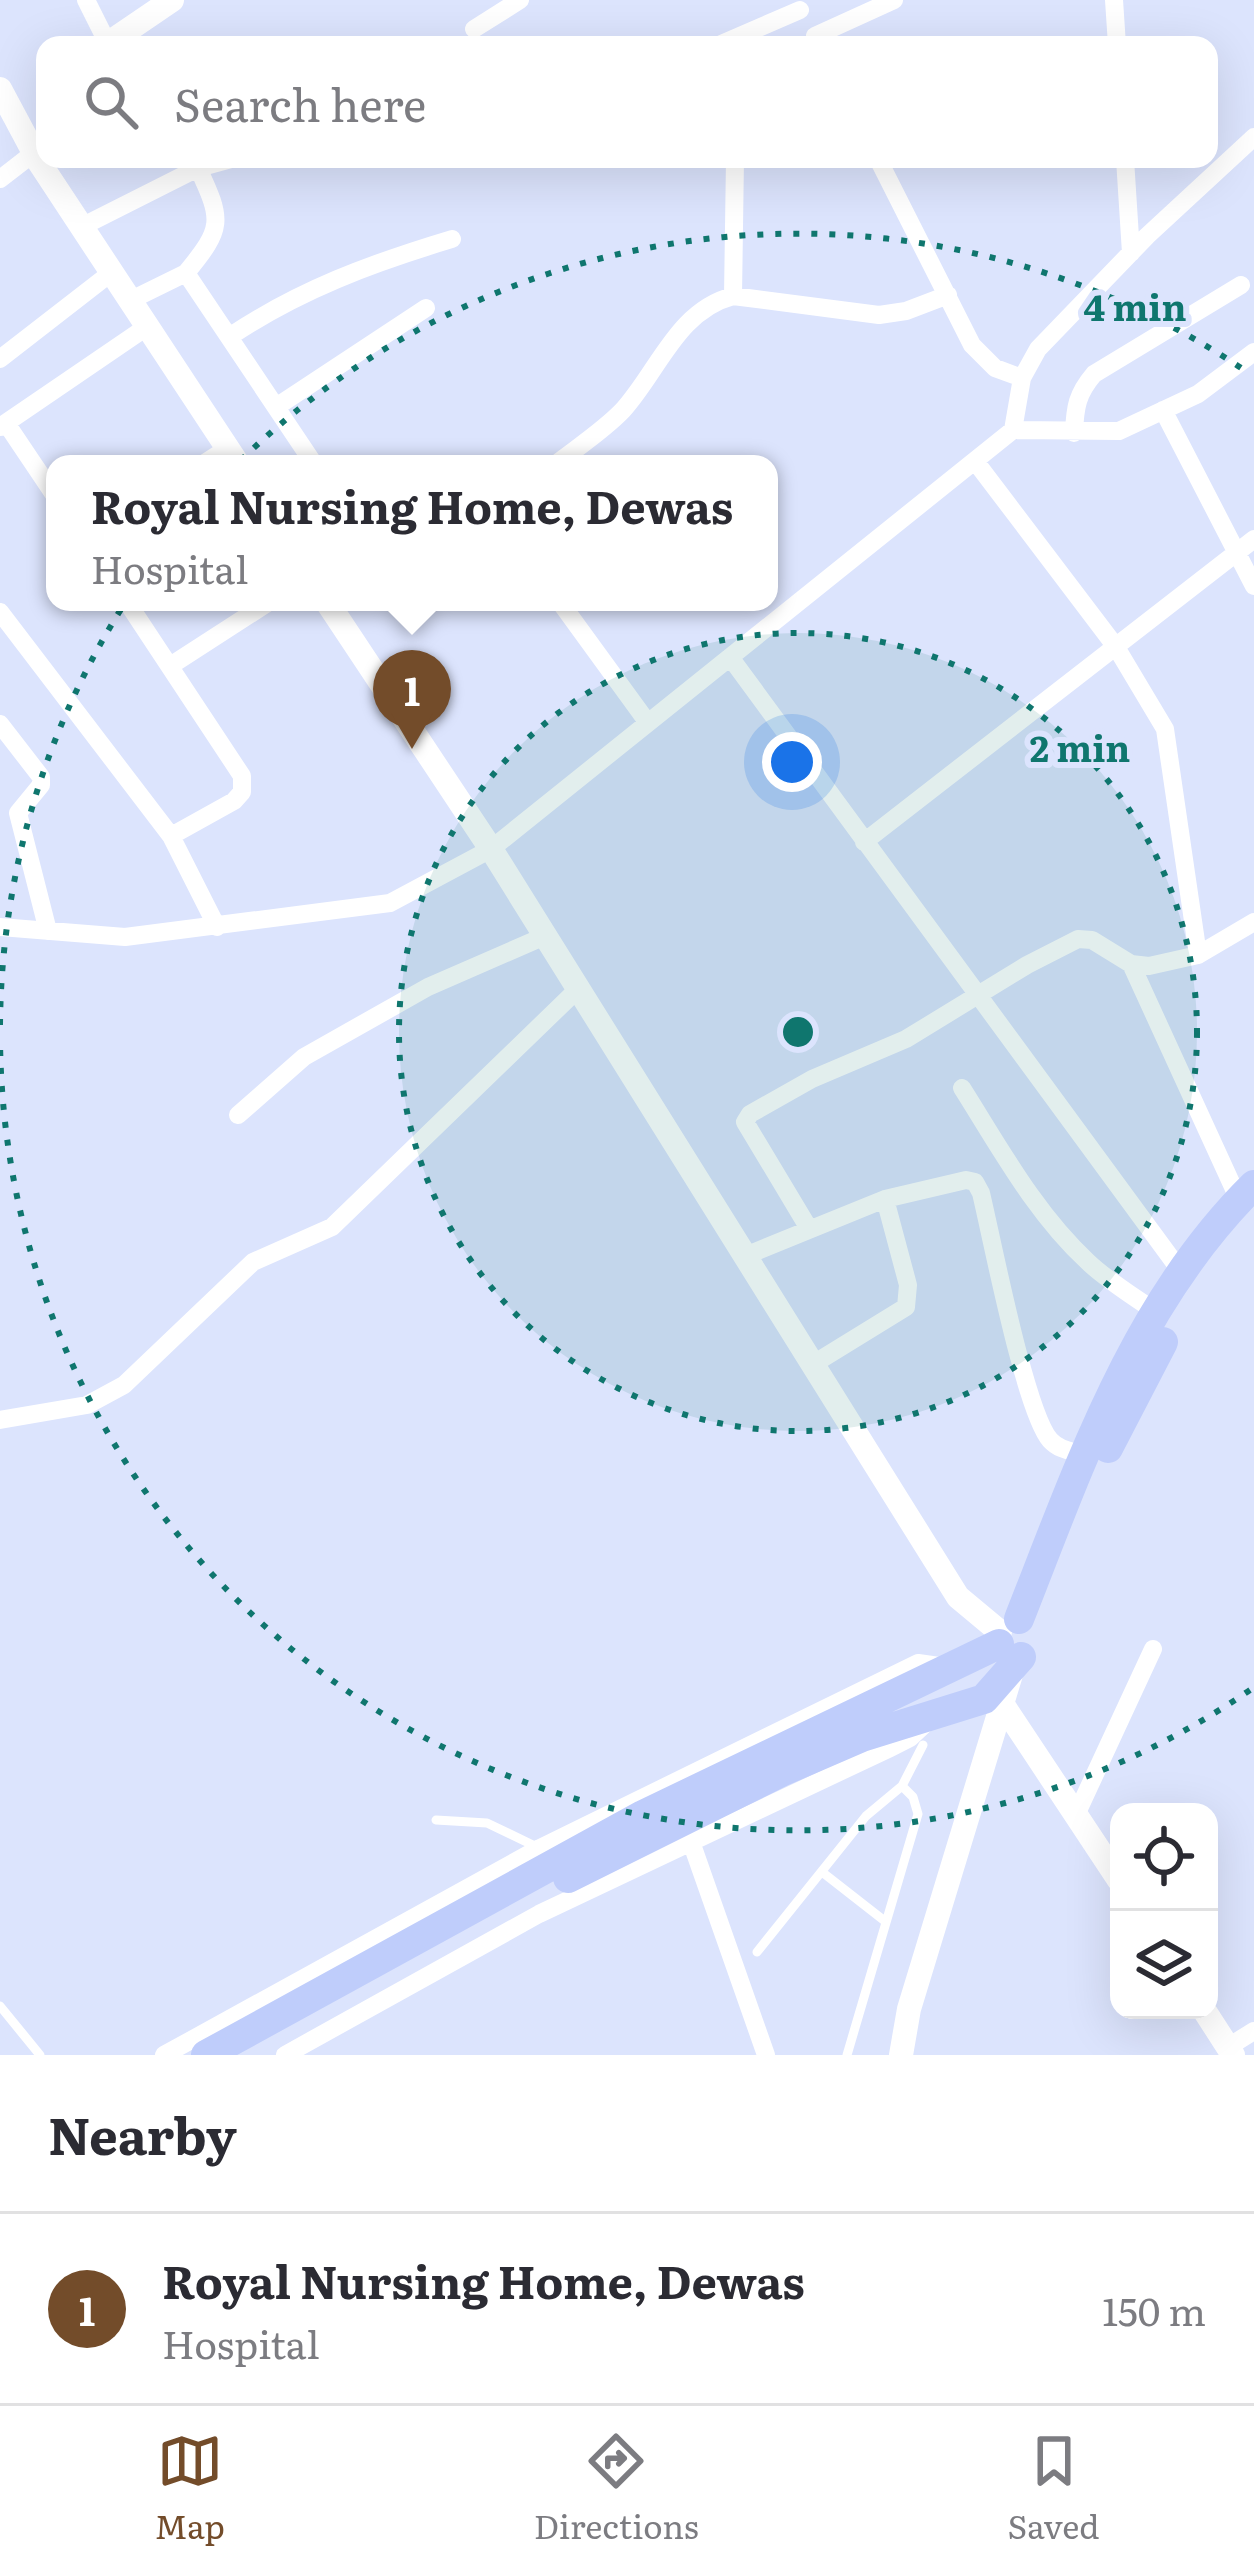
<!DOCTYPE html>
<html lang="en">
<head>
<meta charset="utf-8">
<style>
	:root { --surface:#fff; --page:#f7f7f7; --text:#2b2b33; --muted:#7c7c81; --line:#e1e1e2; --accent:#734c2a }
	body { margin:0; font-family:Literata,serif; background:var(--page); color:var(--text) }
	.controls { position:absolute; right:36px; bottom:36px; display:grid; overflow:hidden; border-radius:24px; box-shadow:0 12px 48px #0002 }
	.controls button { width:108px; height:108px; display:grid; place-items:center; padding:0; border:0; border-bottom:3px solid var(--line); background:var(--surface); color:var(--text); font:60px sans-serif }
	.you { position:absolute; left:792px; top:762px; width:42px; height:42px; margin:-30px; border:9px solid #fff; border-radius:50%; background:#1a73e8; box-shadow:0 0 0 18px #1a73e833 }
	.badge { display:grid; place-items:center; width:78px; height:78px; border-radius:50%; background:var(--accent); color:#fff; font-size:39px; font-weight:700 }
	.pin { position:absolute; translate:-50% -99px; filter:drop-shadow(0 3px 6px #0008) }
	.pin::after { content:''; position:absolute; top:63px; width:42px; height:36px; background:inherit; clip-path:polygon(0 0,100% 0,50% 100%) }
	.popup { position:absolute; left:46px; top:455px; width:732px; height:156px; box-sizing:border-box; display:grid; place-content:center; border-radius:24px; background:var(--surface); filter:drop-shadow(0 3px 9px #0005); font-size:39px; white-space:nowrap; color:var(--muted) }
	.popup b { font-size:45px; color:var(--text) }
	.popup::after { content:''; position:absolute; left:50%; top:100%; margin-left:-24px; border:24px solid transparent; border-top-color:var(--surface) }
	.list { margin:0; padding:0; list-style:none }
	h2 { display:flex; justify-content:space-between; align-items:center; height:156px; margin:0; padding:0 48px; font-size:51px }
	h2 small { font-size:39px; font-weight:400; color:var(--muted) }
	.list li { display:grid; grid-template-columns:78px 1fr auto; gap:36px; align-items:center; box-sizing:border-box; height:192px; padding:0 48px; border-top:3px solid var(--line) }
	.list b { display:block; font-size:45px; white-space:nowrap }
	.list p { margin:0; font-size:39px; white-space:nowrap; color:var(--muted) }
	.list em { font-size:39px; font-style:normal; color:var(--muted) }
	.icon { flex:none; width:66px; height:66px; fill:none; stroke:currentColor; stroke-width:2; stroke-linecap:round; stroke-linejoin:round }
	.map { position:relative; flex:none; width:1254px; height:2055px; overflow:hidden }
	.search { position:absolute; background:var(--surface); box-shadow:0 12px 48px #0002; left:36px; right:36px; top:36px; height:132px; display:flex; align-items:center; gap:30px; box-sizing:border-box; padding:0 42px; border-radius:24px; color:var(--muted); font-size:45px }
	.sheet { height:348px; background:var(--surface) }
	nav { display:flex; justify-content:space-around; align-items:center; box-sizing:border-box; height:168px; border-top:3px solid var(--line); background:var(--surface); font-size:33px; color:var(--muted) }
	nav a { display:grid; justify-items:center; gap:6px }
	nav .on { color:var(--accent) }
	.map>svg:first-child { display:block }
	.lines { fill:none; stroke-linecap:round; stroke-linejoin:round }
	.service { stroke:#fff; stroke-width:9 }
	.minor { stroke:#fff; stroke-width:18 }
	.tertiary { stroke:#fff; stroke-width:24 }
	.primary { stroke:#bfcdfb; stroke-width:30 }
	.ring { fill:none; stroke:#0f766e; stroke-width:6; stroke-dasharray:6 12 }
	.centre { fill:#0f766e; stroke:#dce4fd; stroke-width:6 }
	.ring-label { font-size:36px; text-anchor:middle; font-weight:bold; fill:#0f766e; stroke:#dce4fd; stroke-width:12; stroke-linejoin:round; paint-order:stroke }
</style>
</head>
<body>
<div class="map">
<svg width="1254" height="2055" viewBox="0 0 1254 2055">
	<rect width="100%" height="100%" fill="#dce4fd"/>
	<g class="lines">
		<path class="service" d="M 902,1786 L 923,1745
			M 436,1820 L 487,1823 L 539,1848
			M 822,1872 L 886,1922
			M 757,1952 L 866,1816 L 902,1786 L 913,1797 L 918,1814 L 847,2055
			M 0,2006 L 40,2055"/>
		<path class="minor" d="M 86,0 L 108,44
			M 1114,0 L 1117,45
			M 474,29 L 520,0
			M 815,36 L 894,0
			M 719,45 L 800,10
			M 878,159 L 972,345 L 995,368 L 1022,378
			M 1125,159 L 1131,253
			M 0,179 L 35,152
			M 83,226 L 198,168 L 231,159
			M 186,273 C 223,228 223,221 198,168
			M 733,296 L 735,159
			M 131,300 L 186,273 L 314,464
			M 229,337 C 299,290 372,263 452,239
			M 0,359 L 112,272
			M 276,407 L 426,308
			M 1163,410 L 1254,586
			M 6,423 L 55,496
			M 0,427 L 148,326
			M 1013,430 L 1119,431 L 1198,394 L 1254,352
			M 1074,433 C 1075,407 1077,394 1094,374 L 1241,285
			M 975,461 L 1116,647 L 1165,729 L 1198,955
			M 203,464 L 228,448
			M 556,464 C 578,447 604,430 623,410 C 659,370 677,311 733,296 L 879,315 L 906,311 L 948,295
			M 127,602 L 242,776 L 242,792 L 234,801 L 171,836
			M 560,602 L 648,723
			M 0,612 L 171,836 L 217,927
			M 730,657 L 1182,1273
			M 170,666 L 269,602
			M 0,724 L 41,777 L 41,785 L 18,813 L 48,931
			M 864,842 L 1254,539
			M 0,927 L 125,937 L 390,903 L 491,849 L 1013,430 L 1022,378 L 1038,349 L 1147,236 L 1254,137
			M 1131,964 L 1239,1200
			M 962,1088 C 1000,1148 1035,1213 1088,1262 C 1108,1281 1133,1296 1156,1312
			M 238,1115 L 304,1057 L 428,987 L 545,936
			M 808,1227 L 745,1122 L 750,1114 L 812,1079 L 906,1039 L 1027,965 L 1078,939 L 1092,940 L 1131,964 L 1149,966 L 1198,955 L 1254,922
			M 745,1256 L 885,1199 L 966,1180 L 975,1182 L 981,1193 C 992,1239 1025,1411 1050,1440 C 1059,1450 1071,1451 1084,1455
			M 815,1363 L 906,1307 L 908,1285 L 885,1199
			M 0,1420 L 87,1405 L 124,1385 L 253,1262 L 332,1227 L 579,988
			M 1076,1815 L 1153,1649
			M 688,1833 L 766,2055
			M 1228,2047 L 1254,2031
			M 164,2055 L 540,1848 L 918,1663 L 946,1667
			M 285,2055 L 539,1914 L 890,1748 L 910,1738 L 926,1723"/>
		<path class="tertiary" d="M 106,45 L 172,0
			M 0,89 L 39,162 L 238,464
			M 327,602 L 491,849 L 958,1597 L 1000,1632
			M 1003,1705 L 1119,1880
			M 1204,2010 L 1233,2055
			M 901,2055 L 909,2009 L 1012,1671"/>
		<path class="primary" d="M 1108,1448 L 1163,1342
			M 1019,1619 C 1079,1467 1134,1303 1254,1185
			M 568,1878 L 781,1772 L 862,1737 L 984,1699 L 1021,1657
			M 206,2055 L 643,1815 L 999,1644"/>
	</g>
	<circle cx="798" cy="1032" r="399" fill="#0f766e" fill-opacity=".12"/>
	<g class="ring">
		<circle cx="798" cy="1032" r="399"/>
		<path d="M1250 1690A798 798 0 0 1 0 1039M0 1025A798 798 0 0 1 1250 374"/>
	</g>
	<circle cx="798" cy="1032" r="18" class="centre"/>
	<g class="ring-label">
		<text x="1135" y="321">4 min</text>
		<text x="1080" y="762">2 min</text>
	</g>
</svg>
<div class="controls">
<button><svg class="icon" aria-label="locate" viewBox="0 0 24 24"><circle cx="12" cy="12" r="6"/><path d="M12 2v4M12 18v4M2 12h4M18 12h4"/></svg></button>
<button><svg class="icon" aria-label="layers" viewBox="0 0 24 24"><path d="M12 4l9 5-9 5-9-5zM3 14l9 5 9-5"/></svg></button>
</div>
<div class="you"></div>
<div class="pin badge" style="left:412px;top:749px">1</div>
<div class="popup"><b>Royal Nursing Home, Dewas</b>Hospital</div>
<div class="search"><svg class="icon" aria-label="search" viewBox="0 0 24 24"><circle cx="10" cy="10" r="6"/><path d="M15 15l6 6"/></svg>Search here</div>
</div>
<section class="sheet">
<h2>Nearby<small></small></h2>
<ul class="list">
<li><span class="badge">1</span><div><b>Royal Nursing Home, Dewas</b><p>Hospital</p></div><em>150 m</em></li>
</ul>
</section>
<nav>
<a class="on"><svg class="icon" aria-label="map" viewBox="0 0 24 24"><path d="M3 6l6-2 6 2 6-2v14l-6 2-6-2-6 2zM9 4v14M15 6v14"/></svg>Map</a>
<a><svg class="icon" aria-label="directions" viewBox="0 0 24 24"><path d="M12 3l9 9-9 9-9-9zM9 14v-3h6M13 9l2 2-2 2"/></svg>Directions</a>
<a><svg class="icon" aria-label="saved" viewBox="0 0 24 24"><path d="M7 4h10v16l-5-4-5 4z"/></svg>Saved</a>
</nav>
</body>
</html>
